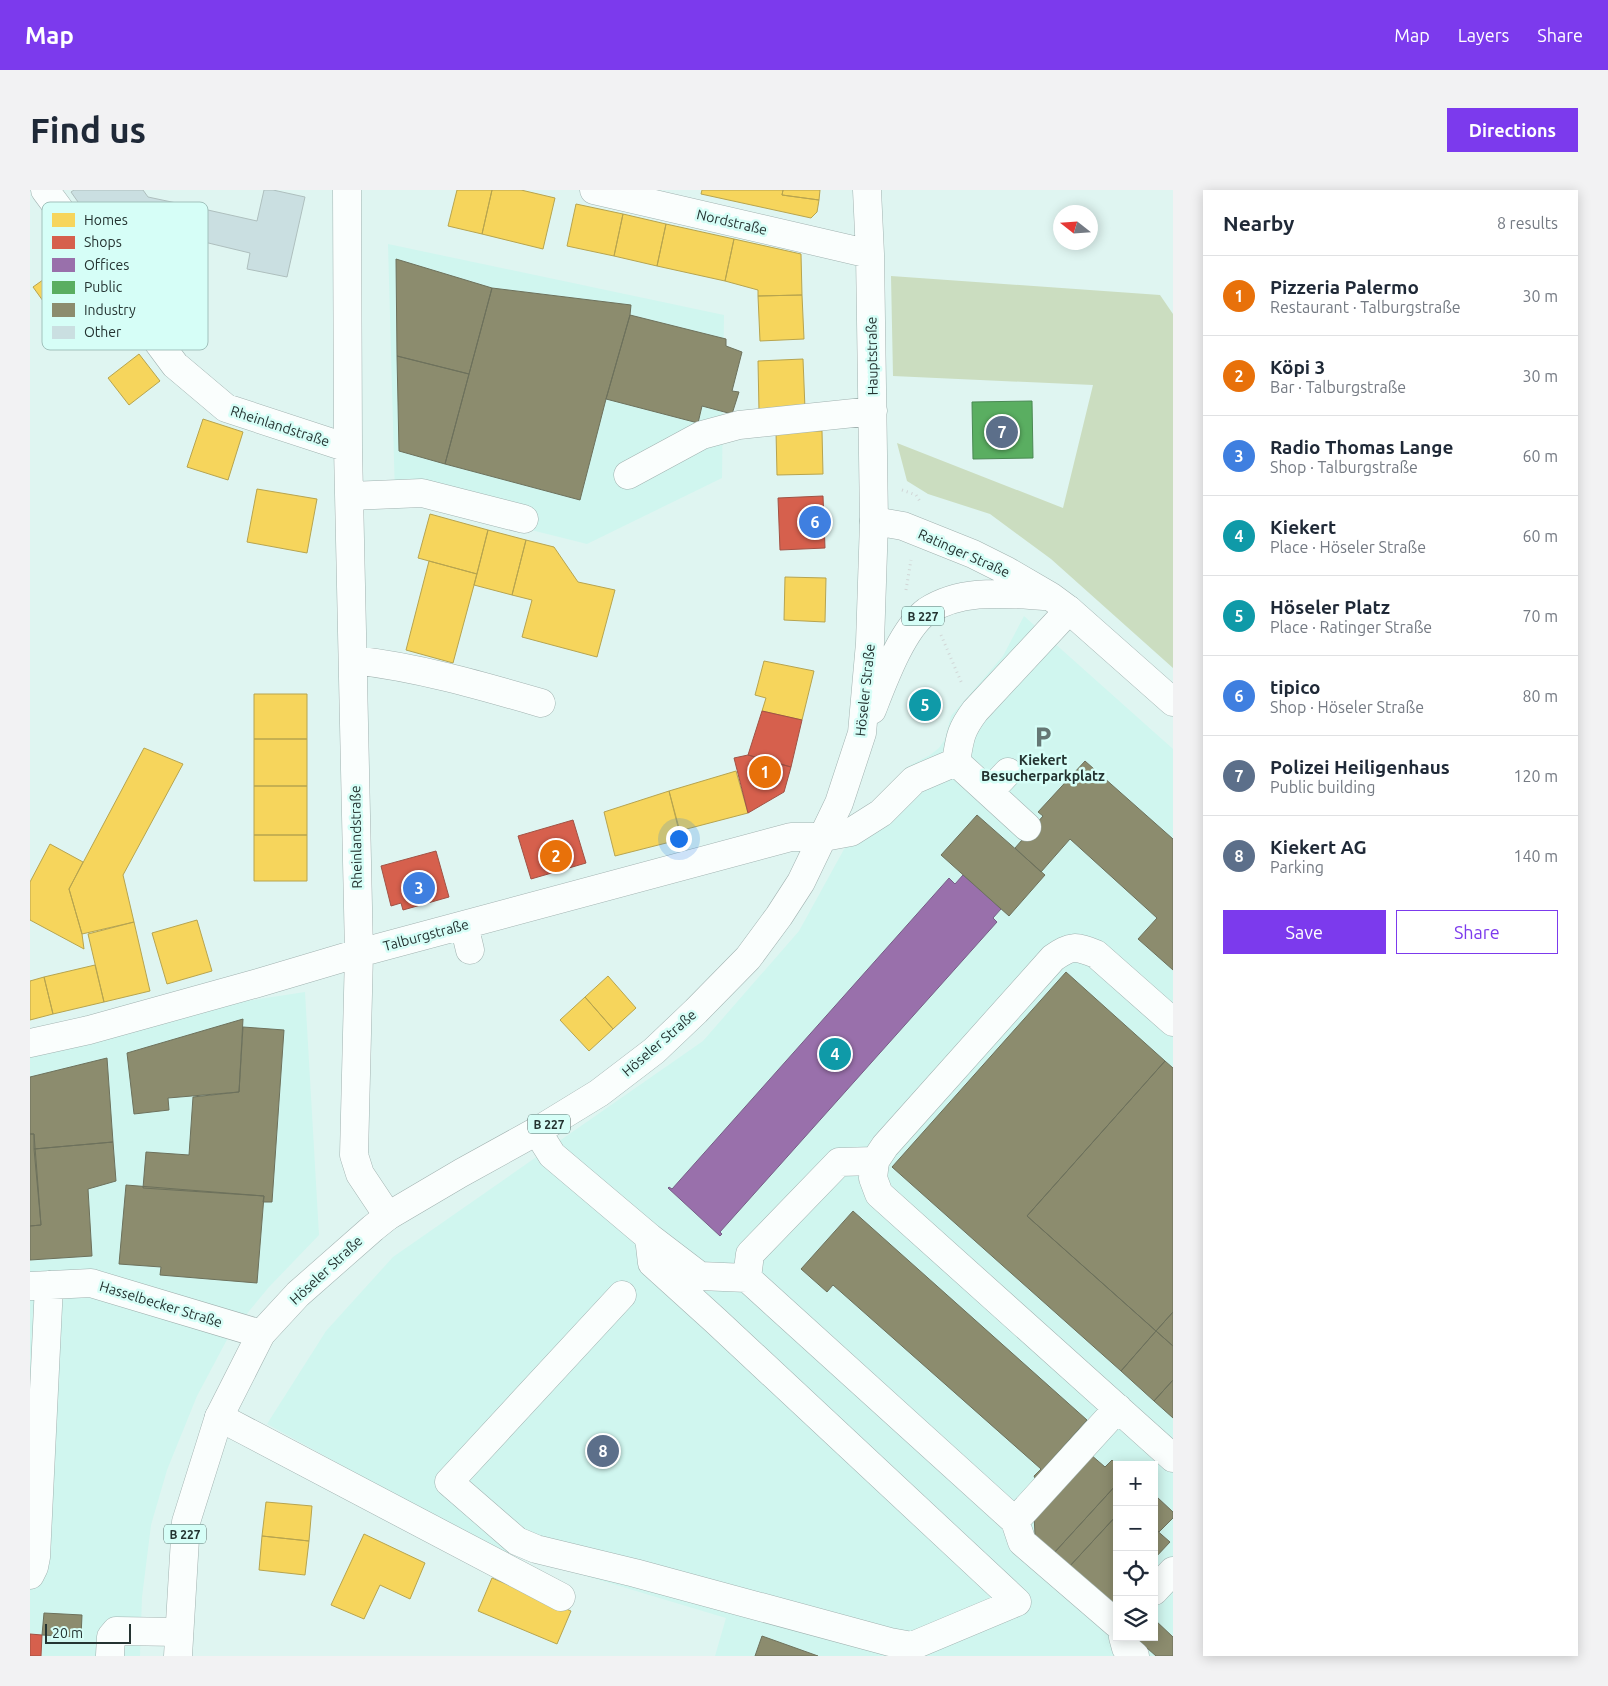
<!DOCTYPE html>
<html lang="en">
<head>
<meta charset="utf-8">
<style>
	:root { --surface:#fff; --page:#f2f2f3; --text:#1f2937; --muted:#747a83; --line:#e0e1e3; --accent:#7c3aed }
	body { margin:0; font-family:Ubuntu,sans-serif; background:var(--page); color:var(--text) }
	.controls { position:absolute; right:15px; bottom:15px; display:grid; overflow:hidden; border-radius:0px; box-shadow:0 2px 12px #0003 }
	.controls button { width:45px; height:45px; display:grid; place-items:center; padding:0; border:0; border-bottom:1px solid var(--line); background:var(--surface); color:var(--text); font:25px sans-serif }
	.compass { position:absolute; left:1023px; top:15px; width:45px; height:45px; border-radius:50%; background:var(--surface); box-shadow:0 2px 12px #0003; rotate:287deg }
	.scale { position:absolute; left:15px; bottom:12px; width:86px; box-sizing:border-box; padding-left:5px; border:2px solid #243331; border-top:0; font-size:14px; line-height:18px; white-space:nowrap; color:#243331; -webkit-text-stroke:4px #d6fef7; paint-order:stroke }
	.you { position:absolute; left:648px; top:648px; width:18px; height:18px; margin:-12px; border:4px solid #fff; border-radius:50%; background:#1a73e8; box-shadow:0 0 0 8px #1a73e833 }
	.badge { display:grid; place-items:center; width:32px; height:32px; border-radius:50%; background:var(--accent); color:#fff; font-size:16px; font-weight:700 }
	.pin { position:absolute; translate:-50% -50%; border:2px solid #fff; box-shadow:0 1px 5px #0006 }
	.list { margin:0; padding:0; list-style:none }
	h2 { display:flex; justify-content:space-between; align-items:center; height:65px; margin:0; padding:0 20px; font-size:21px }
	h2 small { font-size:16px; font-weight:400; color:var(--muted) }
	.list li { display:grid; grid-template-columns:32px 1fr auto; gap:15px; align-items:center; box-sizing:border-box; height:80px; padding:0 20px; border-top:1px solid var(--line) }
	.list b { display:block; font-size:19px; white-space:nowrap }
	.list p { margin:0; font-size:16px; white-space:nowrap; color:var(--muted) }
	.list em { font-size:16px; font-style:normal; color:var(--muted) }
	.actions { display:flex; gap:10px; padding:15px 20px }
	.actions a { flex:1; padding:11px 0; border:1px solid var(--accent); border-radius:0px; text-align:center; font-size:18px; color:var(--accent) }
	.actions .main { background:var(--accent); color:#fff }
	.icon { flex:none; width:28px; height:28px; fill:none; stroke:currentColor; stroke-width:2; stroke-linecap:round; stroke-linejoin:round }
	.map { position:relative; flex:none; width:1143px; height:1466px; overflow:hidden; border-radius:0px }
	header { display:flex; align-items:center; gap:30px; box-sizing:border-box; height:70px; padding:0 25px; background:var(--accent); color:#fff }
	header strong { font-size:24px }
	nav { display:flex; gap:28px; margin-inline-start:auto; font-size:18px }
	.intro { display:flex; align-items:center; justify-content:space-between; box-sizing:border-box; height:120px; padding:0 30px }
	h1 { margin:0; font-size:35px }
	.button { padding:12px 22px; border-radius:0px; background:var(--accent); color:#fff; font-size:18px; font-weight:700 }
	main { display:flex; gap:30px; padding:0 30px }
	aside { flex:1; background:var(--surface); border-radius:0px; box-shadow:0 2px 12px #0003 }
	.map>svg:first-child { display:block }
	.built { fill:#d0f6ef; fill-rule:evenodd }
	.forest { fill:#cbddc0 }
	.homes { fill:#f6d55c; stroke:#b7a44f }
	.shops { fill:#d6604d; stroke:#a15245 }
	.offices { fill:#9970ab; stroke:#765e86 }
	.public { fill:#5aae61; stroke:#4a8953 }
	.industry { fill:#8c8c6e; stroke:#6d715c }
	.building { fill:#cadfe1; stroke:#aebfbe }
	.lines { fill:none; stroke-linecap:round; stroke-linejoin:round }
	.minor-casing { stroke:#a1b2b0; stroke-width:29 }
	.major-casing { stroke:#a1b2b0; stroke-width:29 }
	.path { stroke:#d1d6d6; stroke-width:3; stroke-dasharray:1 4; stroke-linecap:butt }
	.minor { stroke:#fafefd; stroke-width:28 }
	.major { stroke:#fafefd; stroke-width:28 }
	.labels { text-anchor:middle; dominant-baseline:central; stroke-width:5; stroke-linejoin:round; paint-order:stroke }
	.shield { fill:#d6fef7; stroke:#59706c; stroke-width:1 }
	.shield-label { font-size:12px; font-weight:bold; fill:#243331 }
	.street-label { font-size:14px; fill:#243331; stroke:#d6fef7 }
	.poi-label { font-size:14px; font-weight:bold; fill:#243331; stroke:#d6fef7 }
	.key { fill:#d6fef7; stroke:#a1c1bc; stroke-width:1 }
	.key-label { font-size:14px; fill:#243331 }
</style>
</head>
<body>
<header>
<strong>Map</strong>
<nav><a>Map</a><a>Layers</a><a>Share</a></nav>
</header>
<div class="intro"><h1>Find us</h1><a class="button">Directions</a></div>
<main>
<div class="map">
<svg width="1143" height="1466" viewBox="0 0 1143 1466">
	<rect width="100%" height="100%" fill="#dff5f1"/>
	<path class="built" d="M 358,54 L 694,125 L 692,288 L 557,354 L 365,306 Z
		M 994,426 L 1143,559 L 1143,1466 L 685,1466 L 696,1428 L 460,1357 L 237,1234 L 296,1141 L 363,1067 L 673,851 L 769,741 L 835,621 L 877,577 L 900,565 L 909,558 L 915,549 L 921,526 L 973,466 ZM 1087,1275 L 1124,1275 L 1124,1447 L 1087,1447 Z
		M 275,802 L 289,1045 L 239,1097 L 200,1144 L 167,1206 L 137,1280 L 121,1335 L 112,1407 L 110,1466 L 0,1466 L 0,861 L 196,814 Z"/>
	<path class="forest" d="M 861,86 L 1130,105 L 1143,124 L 1143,478 L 1021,369 L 960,324 L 898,304 L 877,291 L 867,253 L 1033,318 L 1063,195 L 863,186 Z"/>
	<path class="homes" d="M 427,0 L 462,0 L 452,44 L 418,36 Z
		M 462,0 L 491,0 L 525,8 L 513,59 L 452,44 Z
		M 672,0 L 753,0 L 752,5 L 789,10 L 787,22 L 781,28 L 671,4 Z
		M 753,0 L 790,0 L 789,10 L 752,5 Z
		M 546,14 L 593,24 L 584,66 L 537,56 Z
		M 593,24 L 636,34 L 627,76 L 584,66 Z
		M 636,34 L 704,49 L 695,91 L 627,76 Z
		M 704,49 L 771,64 L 772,105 L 728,106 L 728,100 L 695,91 Z
		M 41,70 L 63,101 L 26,129 L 3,97 Z
		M 772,105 L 774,149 L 730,151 L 728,106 Z
		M 109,164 L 130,191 L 99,215 L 78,188 Z
		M 773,169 L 775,219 L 729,221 L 728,171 Z
		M 173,229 L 213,242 L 198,290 L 157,277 Z
		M 746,241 L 792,241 L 793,284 L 747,285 Z
		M 227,299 L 287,309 L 277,363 L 217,352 Z
		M 400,324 L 458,340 L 447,384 L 388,368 Z
		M 458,340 L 496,350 L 482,405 L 444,395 Z
		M 496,350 L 524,357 L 548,392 L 585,400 L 567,467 L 492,447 L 502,410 L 482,405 Z
		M 399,371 L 447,384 L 423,473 L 376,460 Z
		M 755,387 L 796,388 L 795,432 L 754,430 Z
		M 734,471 L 784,481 L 772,530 L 732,521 L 736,508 L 725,505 Z
		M 224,504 L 277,504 L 277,549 L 224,549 Z
		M 224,549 L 277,549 L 277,596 L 224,596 Z
		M 114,558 L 153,574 L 93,685 L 104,732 L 52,744 L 39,699 Z
		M 706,581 L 718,623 L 649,641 L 639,601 Z
		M 224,596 L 277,596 L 277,645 L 224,645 Z
		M 639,601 L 652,649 L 585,666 L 574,622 Z
		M 224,645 L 277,645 L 277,691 L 224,691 Z
		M 20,654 L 53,672 L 39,699 L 52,744 L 54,759 L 0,730 L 0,692 Z
		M 167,730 L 182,781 L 137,794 L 122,743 Z
		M 104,732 L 120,801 L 74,812 L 58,744 Z
		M 65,775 L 74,812 L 23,824 L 14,787 Z
		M 578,786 L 606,818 L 583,839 L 555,807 Z
		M 14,787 L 23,824 L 0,830 L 0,791 Z
		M 555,807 L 583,839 L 559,861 L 530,830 Z
		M 236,1312 L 282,1316 L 279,1351 L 232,1346 Z
		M 334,1344 L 395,1373 L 380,1409 L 350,1395 L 334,1429 L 301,1415 Z
		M 232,1346 L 279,1351 L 275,1385 L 229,1380 Z
		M 462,1388 L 541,1421 L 527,1454 L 448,1421 Z"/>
	<path class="shops" d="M 793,306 L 795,358 L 750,360 L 748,308 Z
		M 732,521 L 772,530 L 761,577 L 718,565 Z
		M 718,565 L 761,577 L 754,602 L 718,623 L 704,568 Z
		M 543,630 L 556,673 L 501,689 L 488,646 Z
		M 406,661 L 419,707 L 373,720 L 371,713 L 361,716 L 351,676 Z
		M 0,1444 L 12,1445 L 11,1466 L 0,1466 Z"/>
	<path class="offices" d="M 933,685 L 971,719 L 963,728 L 967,732 L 690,1042 L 692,1044 L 690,1046 L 638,998 L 639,997 L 642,999 L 919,688 L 925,694 Z"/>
	<path class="public" d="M 1002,211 L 1003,268 L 943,269 L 942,212 Z"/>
	<path class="industry" d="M 366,69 L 462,98 L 439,184 L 367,166 Z
		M 462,98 L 601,115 L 600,125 L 576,209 L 550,310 L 415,274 Z
		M 600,125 L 696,149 L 696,156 L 712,162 L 702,201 L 709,202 L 702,224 L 672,216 L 668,233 L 576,209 Z
		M 367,166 L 439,184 L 415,274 L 369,261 Z
		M 1055,571 L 1143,649 L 1143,780 L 1108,749 L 1127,728 L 1040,649 L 1011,682 L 985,658 L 1013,626 L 1008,622 Z
		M 947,625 L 1015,685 L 979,726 L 911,665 Z
		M 1036,782 L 1135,871 L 997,1026 L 1126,1141 L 1091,1181 L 862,977 Z
		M 213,829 L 209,902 L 138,908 L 139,920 L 104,924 L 97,863 Z
		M 213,837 L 254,840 L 242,1012 L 233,1012 L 234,1006 L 113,998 L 116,962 L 159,965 L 163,907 L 209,902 Z
		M 77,868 L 83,952 L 4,959 L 4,944 L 0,944 L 0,887 Z
		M 1135,871 L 1143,878 L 1143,1122 L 1126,1141 L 997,1026 Z
		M 0,944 L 4,944 L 11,1035 L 0,1036 Z
		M 83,952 L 86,991 L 58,999 L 62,1066 L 0,1070 L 0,1036 L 11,1035 L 4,959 Z
		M 96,995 L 234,1006 L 227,1093 L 130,1085 L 131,1077 L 89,1074 Z
		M 823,1021 L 1057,1230 L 1005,1288 L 1004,1286 L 1011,1279 L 803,1095 L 797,1102 L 771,1079 Z
		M 1143,1122 L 1143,1156 L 1126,1141 Z
		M 1126,1141 L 1143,1156 L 1143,1190 L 1124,1211 L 1091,1181 Z
		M 1143,1190 L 1143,1228 L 1124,1211 Z
		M 1060,1264 L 1075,1277 L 1082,1270 L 1087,1275 L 1087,1294 L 1024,1363 L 1005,1345 L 1004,1324 Z
		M 1087,1294 L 1087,1325 L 1039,1377 L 1024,1363 Z
		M 1127,1307 L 1143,1322 L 1143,1328 L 1129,1342 L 1124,1338 L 1124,1309 Z
		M 1087,1325 L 1087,1410 L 1082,1416 L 1039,1377 Z
		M 1124,1338 L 1140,1352 L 1124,1369 Z
		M 14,1423 L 52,1425 L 51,1447 L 12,1445 Z
		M 1125,1430 L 1143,1447 L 1143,1466 L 1126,1466 L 1108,1450 L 1110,1447 L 1124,1447 Z
		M 732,1446 L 788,1466 L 725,1466 Z"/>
	<path class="building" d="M 44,0 L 113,0 L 118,7 L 151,14 L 145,45 L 99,37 L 82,14 L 60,29 L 41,2 Z
		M 234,0 L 243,0 L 275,7 L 257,87 L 217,79 L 220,63 L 145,45 L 151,14 L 227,31 Z"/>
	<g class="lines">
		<g class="minor-casing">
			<path id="minor" d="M 15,0 L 145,175 L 196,218 L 318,258
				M 317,0 L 318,258 L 329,763 L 324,965 L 330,984 L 358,1026
				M 564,0 L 840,64
				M 837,0 L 840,64 L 844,331
				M 598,285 L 672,245 L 709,235 L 843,221
				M 320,306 L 392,303 L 494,329
				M 323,470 C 387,477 449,495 511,513
				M 926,572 C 930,548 930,541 945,521 L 1039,420
				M 926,572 L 997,637
				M 959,602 L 978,582
				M 434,735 L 440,760
				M 1143,832 L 1066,764 C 1045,756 1042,755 1023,768 L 855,956 L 845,971 L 843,988 L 849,1004 L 1143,1268
				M 0,853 L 59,840 L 228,793 L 329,763 L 761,647 L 794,647 L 821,642 L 851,623 L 884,590 L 926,572
				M 507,941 L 522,965 L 619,1047 L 622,1073 L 686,1131 L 987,1412 L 882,1456 L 860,1452 L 605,1383 L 506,1359 L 487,1351 L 419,1292 L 592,1105
				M 619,1047 L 670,1086 L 717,1088 L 985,1331 L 992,1352 L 1087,1434
				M 717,1088 L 720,1064 L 809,972 L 845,971
				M 0,1096 L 61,1093 L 231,1144
				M 189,1227 L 531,1407
				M 985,1331 L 1088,1218
				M 0,1385 L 4,1377 L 6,1367 L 19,1095
				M 1124,1401 L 1143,1381
				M 1093,1447 L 1096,1458 L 1105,1466
				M 80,1465 L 81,1447 L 86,1441 L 149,1442"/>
		</g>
		<g class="major-casing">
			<path id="major" d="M 842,520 C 853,492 872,439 897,421 C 932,398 977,404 1016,406
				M 148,1466 L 156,1332 L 189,1227 L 231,1144 L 268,1104 L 343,1038 L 358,1026 L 431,983 L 507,941 L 569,903 L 624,861 L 666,821 L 718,768 L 749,726 L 771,692 L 809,613 L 832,543 L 840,453 L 844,331 L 873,336 L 943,364 L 977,381 L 1020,406 L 1039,420 L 1143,512"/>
		</g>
		<path class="path" d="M 872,300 L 886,305 L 891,313
			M 876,400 L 881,370
			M 911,445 L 932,494"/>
		<use href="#minor" class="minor"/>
		<use href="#major" class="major"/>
	</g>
	<defs>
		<g id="parking-bare" transform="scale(1.725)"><path d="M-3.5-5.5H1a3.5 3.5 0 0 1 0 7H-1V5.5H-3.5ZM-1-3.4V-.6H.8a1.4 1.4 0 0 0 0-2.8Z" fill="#657774" stroke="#d6fef7" stroke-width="2.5" paint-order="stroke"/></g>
	</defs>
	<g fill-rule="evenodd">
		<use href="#parking-bare" x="1013" y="547"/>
	</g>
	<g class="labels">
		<g class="shield">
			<rect x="872" y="416.5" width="42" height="19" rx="4"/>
			<rect x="498" y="924.5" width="42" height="19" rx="4"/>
			<rect x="134" y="1334.5" width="42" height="19" rx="4"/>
		</g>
		<g class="shield-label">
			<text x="893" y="426">B 227</text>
			<text x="519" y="934">B 227</text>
			<text x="155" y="1344">B 227</text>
		</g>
		<g class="street-label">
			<text transform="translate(702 32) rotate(13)">Nordstraße</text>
			<text transform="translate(842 166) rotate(-91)">Hauptstraße</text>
			<text transform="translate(250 236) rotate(18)">Rheinlandstraße</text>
			<text transform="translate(934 363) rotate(24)">Ratinger Straße</text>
			<text transform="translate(835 500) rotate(-84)">Höseler Straße</text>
			<text transform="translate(326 647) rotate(-91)">Rheinlandstraße</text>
			<text transform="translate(396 745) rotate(-15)">Talburgstraße</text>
			<text transform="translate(629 853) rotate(-41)">Höseler Straße</text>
			<text transform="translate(296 1080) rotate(-43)">Höseler Straße</text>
			<text transform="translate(131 1114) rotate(17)">Hasselbecker Straße</text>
		</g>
		<g class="poi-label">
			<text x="1013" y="570">Kiekert<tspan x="1013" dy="16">Besucherparkplatz</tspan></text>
		</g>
	</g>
	<rect x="12" y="12" width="166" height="148" rx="8" class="key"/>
	<rect x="22" y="23" width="23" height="14" fill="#f6d55c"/>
	<rect x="22" y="46" width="23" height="13" fill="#d6604d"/>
	<rect x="22" y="68" width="23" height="14" fill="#9970ab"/>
	<rect x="22" y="91" width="23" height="13" fill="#5aae61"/>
	<rect x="22" y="113" width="23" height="14" fill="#8c8c6e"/>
	<rect x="22" y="136" width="23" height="13" fill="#cadfe1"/>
	<g class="key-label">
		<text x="54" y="35">Homes</text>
		<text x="54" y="57">Shops</text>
		<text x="54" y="80">Offices</text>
		<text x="54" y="102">Public</text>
		<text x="54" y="125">Industry</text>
		<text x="54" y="147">Other</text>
	</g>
</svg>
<div class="controls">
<button>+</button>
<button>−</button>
<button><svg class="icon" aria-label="locate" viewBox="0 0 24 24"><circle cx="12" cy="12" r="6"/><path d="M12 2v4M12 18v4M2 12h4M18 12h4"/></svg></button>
<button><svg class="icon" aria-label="layers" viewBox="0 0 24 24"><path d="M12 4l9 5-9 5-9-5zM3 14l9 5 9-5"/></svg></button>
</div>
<svg class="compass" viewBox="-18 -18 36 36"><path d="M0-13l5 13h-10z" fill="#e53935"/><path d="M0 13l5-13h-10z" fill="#747a83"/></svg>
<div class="scale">20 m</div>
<div class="you"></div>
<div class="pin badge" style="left:735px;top:582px;background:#e8710a">1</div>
<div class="pin badge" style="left:526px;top:666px;background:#e8710a">2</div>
<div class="pin badge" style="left:389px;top:698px;background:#3f7fe0">3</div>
<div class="pin badge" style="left:805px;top:864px;background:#0f9aa8">4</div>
<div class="pin badge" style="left:895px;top:515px;background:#0f9aa8">5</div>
<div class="pin badge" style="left:785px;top:332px;background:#3f7fe0">6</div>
<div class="pin badge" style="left:972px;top:242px;background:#5c6f8a">7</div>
<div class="pin badge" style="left:573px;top:1261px;background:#5c6f8a">8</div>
</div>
<aside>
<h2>Nearby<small>8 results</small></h2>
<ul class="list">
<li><span class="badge" style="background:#e8710a">1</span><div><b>Pizzeria Palermo</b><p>Restaurant · Talburgstraße</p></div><em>30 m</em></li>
<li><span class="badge" style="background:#e8710a">2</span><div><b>Köpi 3</b><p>Bar · Talburgstraße</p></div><em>30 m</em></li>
<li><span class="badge" style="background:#3f7fe0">3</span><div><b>Radio Thomas Lange</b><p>Shop · Talburgstraße</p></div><em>60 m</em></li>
<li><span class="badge" style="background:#0f9aa8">4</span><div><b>Kiekert</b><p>Place · Höseler Straße</p></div><em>60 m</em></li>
<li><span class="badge" style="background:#0f9aa8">5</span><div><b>Höseler Platz</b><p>Place · Ratinger Straße</p></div><em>70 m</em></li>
<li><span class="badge" style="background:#3f7fe0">6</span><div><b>tipico</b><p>Shop · Höseler Straße</p></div><em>80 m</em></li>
<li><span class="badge" style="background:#5c6f8a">7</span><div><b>Polizei Heiligenhaus</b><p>Public building</p></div><em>120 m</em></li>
<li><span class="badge" style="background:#5c6f8a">8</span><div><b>Kiekert AG</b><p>Parking</p></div><em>140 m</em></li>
</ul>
<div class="actions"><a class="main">Save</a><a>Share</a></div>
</aside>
</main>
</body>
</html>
